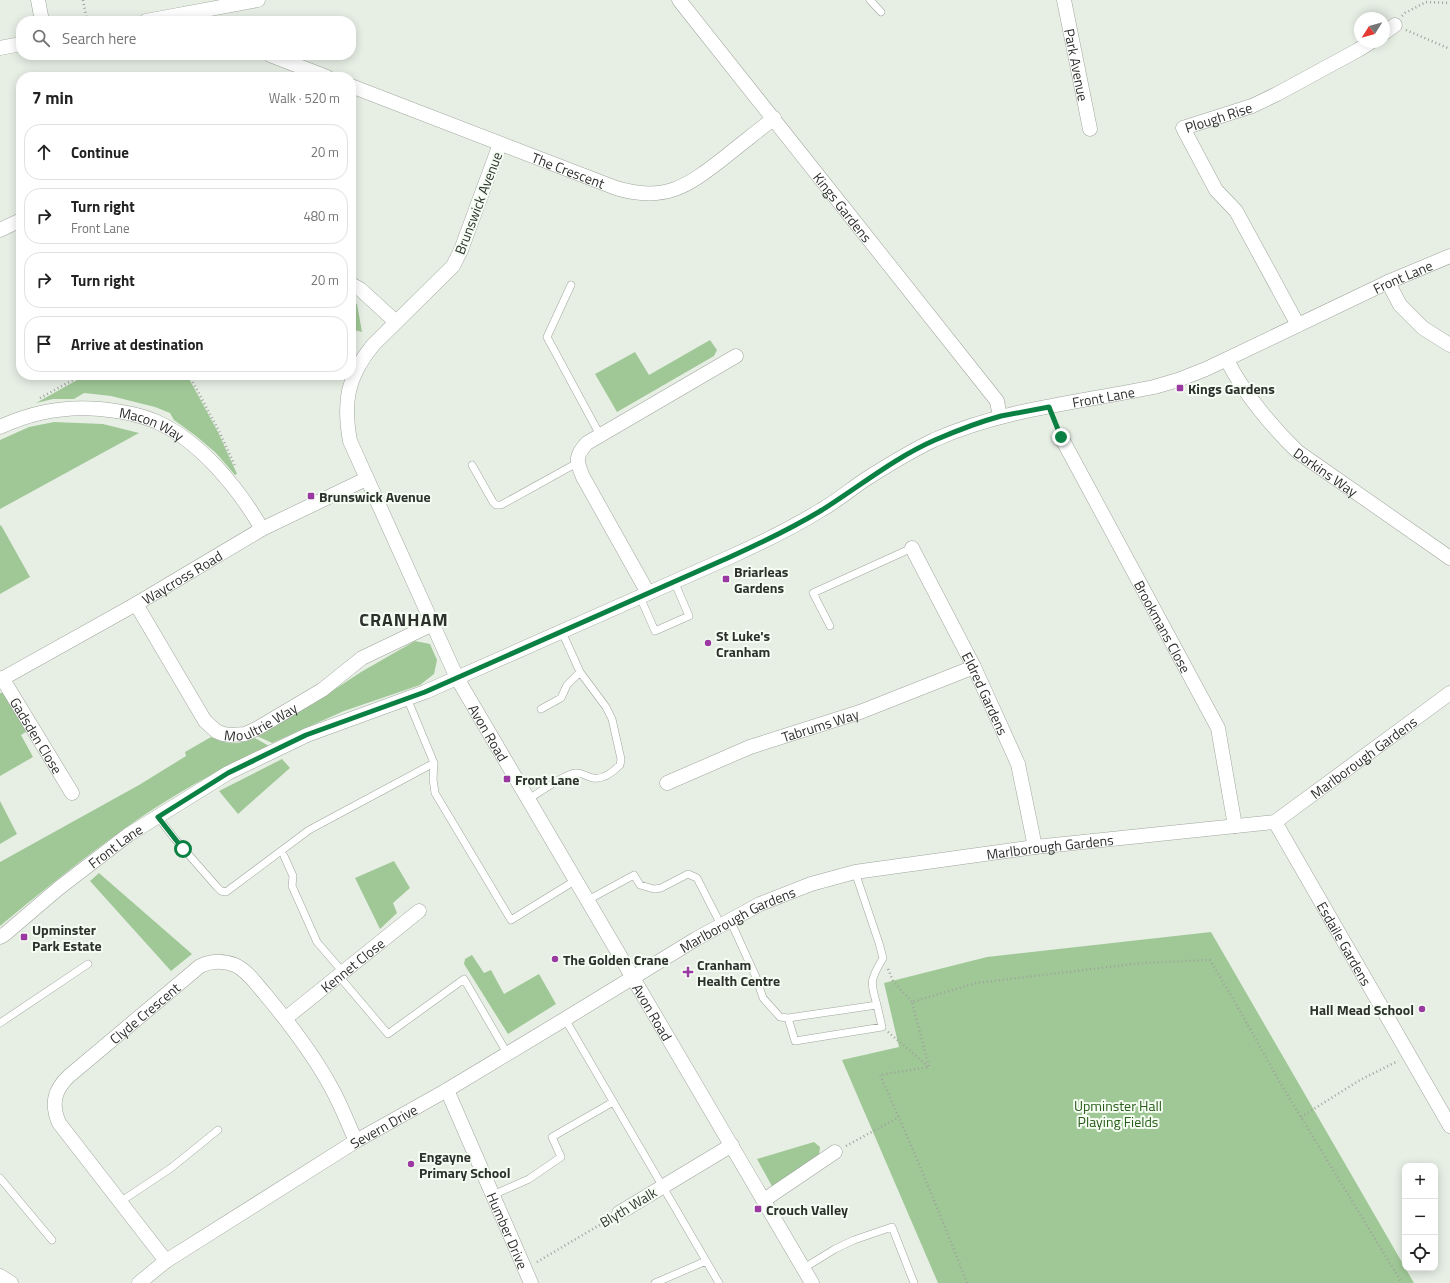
<!DOCTYPE html>
<html lang="en">
<head>
<meta charset="utf-8">
<style>
	:root { --surface:#fff; --page:#f6f6f6; --text:#222; --muted:#767676; --line:#e0e0e0 }
	body { margin:0; font-family:"Titillium Web",sans-serif; background:var(--page); color:var(--text) }
	.controls { position:absolute; right:12px; bottom:12px; display:grid; overflow:hidden; border-radius:8px; box-shadow:0 2px 10px #0003 }
	.controls button { width:36px; height:36px; display:grid; place-items:center; padding:0; border:0; border-bottom:1px solid var(--line); background:var(--surface); color:var(--text); font:20px sans-serif }
	.compass { position:absolute; left:1354px; top:12px; width:36px; height:36px; border-radius:50%; background:var(--surface); box-shadow:0 2px 10px #0003; rotate:233deg }
	.stop { position:absolute; width:12px; height:12px; margin:-9px; border:3px solid #0b8043; border-radius:50%; background:#fff }
	.stop.end { background:#0b8043; border-color:#fff; box-shadow:0 1px 4px #0008 }
	.list { margin:0; padding:0; list-style:none }
	h2 { display:flex; justify-content:space-between; align-items:center; height:52px; margin:0; padding:0 16px; font-size:17px }
	h2 small { font-size:13px; font-weight:400; color:var(--muted) }
	.list li { display:grid; grid-template-columns:26px 1fr auto; gap:12px; align-items:center; box-sizing:border-box; height:56px; margin:0 8px 8px; padding:0 8px; border:1px solid var(--line); border-radius:16px }
	.list b { display:block; font-size:15px; white-space:nowrap }
	.list p { margin:0; font-size:13px; white-space:nowrap; color:var(--muted) }
	.list em { font-size:13px; font-style:normal; color:var(--muted) }
	.icon { flex:none; width:22px; height:22px; fill:none; stroke:currentColor; stroke-width:2; stroke-linecap:round; stroke-linejoin:round }
	.map { position:relative; flex:none; width:1450px; height:1283px; overflow:hidden }
	.search { position:absolute; background:var(--surface); box-shadow:0 2px 10px #0003; left:16px; top:16px; width:340px; height:44px; display:flex; align-items:center; gap:10px; box-sizing:border-box; padding:0 14px; border-radius:16px; color:var(--muted); font-size:15px }
	.panel { position:absolute; background:var(--surface); box-shadow:0 2px 10px #0003; left:16px; top:72px; width:340px; height:308px; border-radius:16px }
	.map>svg:first-child { display:block }
	.green { fill:#a0c897 }
	.lines { fill:none; stroke-linecap:round; stroke-linejoin:round }
	.lane-casing { stroke:#9fa69d; stroke-width:8 }
	.street-casing { stroke:#9fa69d; stroke-width:15 }
	.path { stroke:#9da39b; stroke-width:2.5; stroke-dasharray:1 3; stroke-linecap:butt }
	.lane { stroke:#fff; stroke-width:7 }
	.street { stroke:#fff; stroke-width:14 }
	.route { stroke:#0b8043; stroke-width:5 }
	.poi-dot { fill:#9a39a1; stroke:#f5fdf3; stroke-width:1.5 }
	.labels { text-anchor:middle; dominant-baseline:central; stroke-width:4; stroke-linejoin:round; paint-order:stroke }
	.street-label { font-size:14px; fill:#2d302c; stroke:#f5fdf3 }
	.poi-label { font-size:14px; font-weight:bold; fill:#2d302c; stroke:#f5fdf3; text-anchor:start }
	.park-label { font-size:14px; fill:#275b17; stroke:#f5fdf3 }
	.district-label { font-size:18px; font-weight:bold; letter-spacing:1px; fill:#2d302c; stroke:#f5fdf3 }
</style>
</head>
<body>
<div class="map">
<svg width="1450" height="1283" viewBox="0 0 1450 1283">
	<rect width="100%" height="100%" fill="#e7efe5"/>
	<path class="green" d="M 351,301 L 357,304 L 362,332 L 351,329 Z
		M 710,340 L 717,350 L 714,356 L 617,412 L 595,374 L 635,352 L 649,375 Z
		M 86,375 L 187,375 L 218,432 L 237,474 L 235,475 L 216,453 L 196,436 L 174,420 L 170,413 L 155,407 L 111,396 L 84,393 L 74,399 L 53,399 L 36,403 Z
		M 54,422 L 103,424 L 139,433 L 0,509 L 0,440 L 29,427 Z
		M 1,525 L 30,577 L 0,594 L 0,526 Z
		M 415,641 L 430,644 L 437,660 L 434,674 L 420,685 L 344,711 L 272,743 L 257,736 L 314,703 L 361,672 Z
		M 0,693 L 5,693 L 29,730 L 21,735 L 33,757 L 0,776 Z
		M 211,737 C 228,745 238,745 255,738 L 269,746 C 220,769 172,795 127,827 C 83,858 41,892 0,926 L 0,862 L 139,785 L 186,756 L 185,752 Z
		M 282,759 L 290,768 L 238,814 L 219,791 Z
		M 0,801 L 17,834 L 0,844 Z
		M 394,861 L 410,888 L 393,903 L 397,913 L 380,929 L 355,878 Z
		M 99,873 L 192,954 L 171,971 L 90,881 Z
		M 1211,932 L 1414,1283 L 938,1283 L 842,1060 L 899,1047 L 884,983 L 987,957 Z
		M 472,955 L 484,973 L 491,970 L 504,994 L 539,974 L 556,1004 L 508,1034 L 464,964 L 465,959 Z
		M 814,1142 L 820,1147 L 819,1156 L 773,1188 L 757,1159 Z"/>
	<g class="lines">
		<g class="lane-casing">
			<path id="lane" d="M 870,0 L 881,12
				M 571,285 L 547,337 L 600,435
				M 472,465 L 493,502 L 496,505 L 501,505 L 577,463
				M 640,597 L 655,631 L 689,616 L 674,581
				M 830,626 L 813,593 L 912,548
				M 407,698 L 434,763 L 433,779 L 435,793 L 511,920 L 576,880
				M 541,709 L 561,698 L 567,685 L 580,672
				M 529,799 C 540,792 563,775 575,773 C 582,772 587,777 593,778 C 603,780 614,771 620,765 L 621,759 L 612,719 L 606,707 L 580,672 L 562,632
				M 158,817 L 175,839 L 217,887 L 221,891 L 226,892 L 309,830 L 434,763
				M 284,856 L 293,876 L 292,886 L 317,942 L 342,971
				M 855,872 L 879,943 L 883,958 C 870,980 870,981 877,1005
				M 588,900 L 634,875 L 640,885 L 654,889 L 661,888 L 688,874 L 697,878 L 721,925
				M 730,920 L 756,977 L 763,998 L 780,1017 L 788,1018 L 877,1005 L 882,1027 L 795,1041 L 788,1018
				M 338,975 L 388,1034 L 464,979 L 507,1053
				M 565,1019 L 719,1283
				M 0,1023 L 88,964
				M 0,1178 L 52,1240
				M 493,1195 L 529,1179 L 561,1157 L 552,1137 L 613,1102
				M 120,1202 L 171,1168 L 218,1130
				M 804,1268 L 835,1249 L 854,1240 L 892,1227 L 914,1283
				M 655,1283 L 706,1261"/>
		</g>
		<g class="street-casing">
			<g id="street">
				<path d="M 38,0 L 42,21"/>
				<path id="s1" d="M 679,0 L 997,401 L 1000,417"/>
				<path id="s2" d="M 1064,0 L 1090,129"/>
				<path d="M 146,21 L 258,0"/>
				<path d="M 1384,33 L 1395,25"/>
				<path d="M 0,48 L 21,44"/>
				<path d="M 270,55 L 327,77"/>
				<path id="s3" d="M 351,86 L 616,188 C 665,203 688,186 725,157 C 741,144 758,131 774,118"/>
				<path id="s4" d="M 500,144 L 461,250 L 453,266 L 373,345 C 347,377 343,402 350,441 L 457,678 L 812,1283"/>
				<path d="M 0,230 L 21,220"/>
				<path d="M 1388,282 L 1400,305 L 1423,328 L 1450,345"/>
				<path d="M 351,284 L 360,289 L 396,322"/>
				<path id="s5" d="M 1298,325 L 1236,211 L 1216,190 L 1183,128 L 1252,106 L 1277,94 L 1358,50 L 1371,42"/>
				<path id="s6" d="M 1227,360 C 1242,391 1273,428 1298,452 L 1450,558"/>
				<path id="s7" d="M 0,427 C 32,412 66,406 100,409 C 120,411 139,414 157,422 C 200,441 239,489 262,529"/>
				<path id="s8" d="M 1061,437 L 1218,728 L 1235,826"/>
				<path id="s9" d="M 912,548 L 974,667 L 1018,764 L 1035,847"/>
				<path d="M 648,593 L 583,477 C 576,461 575,456 587,443 L 736,356"/>
				<path id="s10" d="M 136,604 L 205,721 L 216,731 L 223,734 L 231,735 L 245,734 L 258,728 L 322,690 L 362,658 L 433,624"/>
				<path id="s11" d="M 2,678 L 72,793"/>
				<path id="s12" d="M 0,680 L 136,604 L 262,529 L 366,479"/>
				<path id="s13" d="M 667,783 L 750,747 L 860,712 L 974,667"/>
				<path id="s14" d="M 1275,822 L 1450,1126"/>
				<path id="s15" d="M 0,937 L 5,934 L 59,888 L 128,835 L 228,773 L 307,735 L 425,692 L 730,557 C 761,543 792,528 821,510 C 837,501 851,489 866,479 C 888,465 911,451 934,440 C 1003,409 1081,402 1154,387 L 1178,380 L 1206,369 L 1388,282 L 1450,256"/>
				<path id="s16" d="M 286,1018 L 419,911"/>
				<path id="s17" d="M 447,1090 L 531,1283"/>
				<path d="M 764,1200 L 835,1152"/>
				<path d="M 619,1213 L 732,1145"/>
				<path id="s18" d="M 166,1261 L 59,1123 C 51,1104 54,1090 69,1076 L 200,966 C 211,961 222,960 235,965 C 248,971 256,984 265,994 C 290,1024 314,1055 332,1089 C 341,1105 348,1124 356,1141"/>
				<path d="M 0,1276 L 11,1283"/>
				<path id="s19" d="M 139,1283 L 166,1261 L 356,1141 L 447,1090 L 565,1019 L 696,939 L 760,904 L 811,884 L 855,872 L 1035,847 L 1275,822 L 1450,693"/>
			</g>
		</g>
		<path class="path" d="M 83,0 L 87,21
			M 1402,16 L 1405,13 L 1426,2 L 1450,3
			M 1406,30 L 1450,49
			M 189,375 L 219,431 L 235,466
			M 40,398 L 82,375
			M 888,969 L 893,981 L 912,1002
			M 888,1032 L 929,1067
			M 1301,1117 L 1360,1080 L 1398,1061
			M 846,1146 L 899,1117
			M 537,1262 L 608,1220
			M 967,1283 C 940,1213 911,1144 880,1075 L 929,1067 L 912,1002 L 976,983 L 1142,963 L 1210,960 L 1236,1004 L 1282,1086 L 1402,1283"/>
		<use href="#lane" class="lane"/>
		<use href="#street" class="street"/>
	</g>
	<g class="lines">
		<path class="route" d="M 183,849 L 158,817 L 228,773 L 306,735 L 425,692 L 730,557 C 761,543 792,528 822,510 C 860,486 894,458 935,440 C 956,431 979,422 1001,416 C 1017,413 1033,410 1049,407 L 1061,437"/>
	</g>
	<g class="poi-dot">
		<rect x="1176" y="384" width="8" height="8" rx="2"/>
		<rect x="307" y="492" width="8" height="8" rx="2"/>
		<rect x="722" y="575" width="8" height="8" rx="2"/>
		<circle cx="708" cy="643" r="4"/>
		<rect x="503" y="775" width="8" height="8" rx="2"/>
		<rect x="20" y="933" width="8" height="8" rx="2"/>
		<circle cx="555" cy="959" r="4"/>
		<path d="M686 966h4v4h4v4h-4v4h-4v-4h-4v-4h4z"/>
		<circle cx="1422" cy="1009" r="4"/>
		<circle cx="411" cy="1164" r="4"/>
		<rect x="754" y="1205" width="8" height="8" rx="2"/>
	</g>
	<g class="labels">
		<g class="street-label">
			<text stroke="none"><textPath href="#s2" startOffset="66">Park Avenue</textPath></text>
			<text stroke="none"><textPath href="#s5" startOffset="266">Plough Rise</textPath></text>
			<text stroke="none"><textPath href="#s3" startOffset="233">The Crescent</textPath></text>
			<text transform="translate(478 203) rotate(-69)">Brunswick Avenue</text>
			<text stroke="none"><textPath href="#s1" startOffset="264">Kings Gardens</textPath></text>
			<text stroke="none"><textPath href="#s15" startOffset="1563">Front Lane</textPath></text>
			<text stroke="none"><textPath href="#s15" startOffset="1239">Front Lane</textPath></text>
			<text stroke="none"><textPath href="#s7" startOffset="157">Macon Way</textPath></text>
			<text stroke="none"><textPath href="#s6" startOffset="151">Dorkins Way</textPath></text>
			<text stroke="none"><textPath href="#s12" startOffset="209">Waycross Road</textPath></text>
			<text stroke="none"><textPath href="#s8" startOffset="215">Brookmans Close</textPath></text>
			<text stroke="none"><textPath href="#s9" startOffset="163">Eldred Gardens</textPath></text>
			<text stroke="none"><textPath href="#s10" startOffset="199">Moultrie Way</textPath></text>
			<text stroke="none"><textPath href="#s13" startOffset="164">Tabrums Way</textPath></text>
			<text stroke="none"><textPath href="#s4" startOffset="669">Avon Road</textPath></text>
			<text stroke="none"><textPath href="#s11" startOffset="67">Gadsden Close</textPath></text>
			<text stroke="none"><textPath href="#s19" startOffset="1361">Marlborough Gardens</textPath></text>
			<text stroke="none"><textPath href="#s15" startOffset="147">Front Lane</textPath></text>
			<text stroke="none"><textPath href="#s19" startOffset="1025">Marlborough Gardens</textPath></text>
			<text stroke="none"><textPath href="#s19" startOffset="701">Marlborough Gardens</textPath></text>
			<text stroke="none"><textPath href="#s14" startOffset="140">Esdaile Gardens</textPath></text>
			<text stroke="none"><textPath href="#s16" startOffset="85">Kennet Close</textPath></text>
			<text stroke="none"><textPath href="#s4" startOffset="993">Avon Road</textPath></text>
			<text stroke="none"><textPath href="#s18" startOffset="325">Clyde Crescent</textPath></text>
			<text stroke="none"><textPath href="#s19" startOffset="291">Severn Drive</textPath></text>
			<text transform="translate(628 1207) rotate(-31)">Blyth Walk</text>
			<text stroke="none"><textPath href="#s17" startOffset="153">Humber Drive</textPath></text>
		</g>
		<g class="poi-label">
			<text x="1188" y="388">Kings Gardens</text>
			<text x="319" y="496">Brunswick Avenue</text>
			<text x="734" y="571">Briarleas<tspan x="734" dy="16">Gardens</tspan></text>
			<text x="716" y="635">St Luke's<tspan x="716" dy="16">Cranham</tspan></text>
			<text x="515" y="779">Front Lane</text>
			<text x="32" y="929">Upminster<tspan x="32" dy="16">Park Estate</tspan></text>
			<text x="563" y="959">The Golden Crane</text>
			<text x="697" y="964">Cranham<tspan x="697" dy="16">Health Centre</tspan></text>
			<text x="1414" y="1009" text-anchor="end">Hall Mead School</text>
			<text x="419" y="1156">Engayne<tspan x="419" dy="16">Primary School</tspan></text>
			<text x="766" y="1209">Crouch Valley</text>
		</g>
		<g class="park-label">
			<text x="1118" y="1105">Upminster Hall<tspan x="1118" dy="16">Playing Fields</tspan></text>
		</g>
		<g class="district-label">
			<text x="404" y="619">CRANHAM</text>
		</g>
	</g>
</svg>
<div class="controls">
<button>+</button>
<button>−</button>
<button><svg class="icon" aria-label="locate" viewBox="0 0 24 24"><circle cx="12" cy="12" r="6"/><path d="M12 2v4M12 18v4M2 12h4M18 12h4"/></svg></button>
</div>
<svg class="compass" viewBox="-18 -18 36 36"><path d="M0-13l5 13h-10z" fill="#e53935"/><path d="M0 13l5-13h-10z" fill="#767676"/></svg>
<div class="stop" style="left:183px;top:849px"></div>
<div class="stop end" style="left:1061px;top:437px"></div>
<div class="search"><svg class="icon" aria-label="search" viewBox="0 0 24 24"><circle cx="10" cy="10" r="6"/><path d="M15 15l6 6"/></svg>Search here</div>
<section class="panel">
<h2>7 min<small>Walk · 520 m</small></h2>
<ul class="list">
<li><svg class="icon" aria-label="ahead" viewBox="0 0 24 24"><path d="M12 20V5M6 11l6-6 6 6"/></svg><div><b>Continue</b></div><em>20 m</em></li>
<li><svg class="icon" aria-label="right" viewBox="0 0 24 24"><path d="M7 20v-9h11M14 6l5 5-5 5"/></svg><div><b>Turn right</b><p>Front Lane</p></div><em>480 m</em></li>
<li><svg class="icon" aria-label="right" viewBox="0 0 24 24"><path d="M7 20v-9h11M14 6l5 5-5 5"/></svg><div><b>Turn right</b></div><em>20 m</em></li>
<li><svg class="icon" aria-label="arrive" viewBox="0 0 24 24"><path d="M6 21V4h12l-3 4 3 4H6"/></svg><div><b>Arrive at destination</b></div></li>
</ul>
</section>
</div>
</body>
</html>
